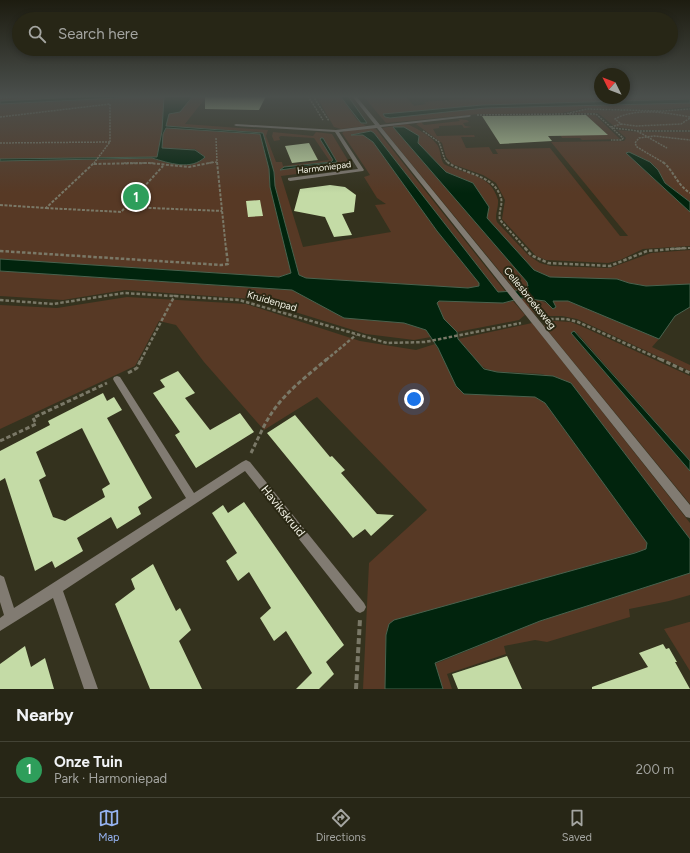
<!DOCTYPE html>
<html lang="en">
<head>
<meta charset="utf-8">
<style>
	:root { --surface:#272616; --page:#333223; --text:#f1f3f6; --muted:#a4a5a1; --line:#434335; --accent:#95b2f1 }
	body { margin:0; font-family:Figtree,sans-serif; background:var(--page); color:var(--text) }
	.compass { position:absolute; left:594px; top:68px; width:36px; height:36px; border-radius:50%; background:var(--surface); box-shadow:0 2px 6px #0003; rotate:312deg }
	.you { position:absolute; left:414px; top:399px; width:14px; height:14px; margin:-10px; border:3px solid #fff; border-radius:50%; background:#1a73e8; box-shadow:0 0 0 6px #1a73e833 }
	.badge { display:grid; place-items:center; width:26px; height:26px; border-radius:50%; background:var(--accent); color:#fff; font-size:13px; font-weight:700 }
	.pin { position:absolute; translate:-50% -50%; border:2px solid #fff; box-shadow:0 1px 4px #0006 }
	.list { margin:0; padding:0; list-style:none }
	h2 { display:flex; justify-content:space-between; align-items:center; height:52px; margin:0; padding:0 16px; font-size:17px }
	h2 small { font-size:13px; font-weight:400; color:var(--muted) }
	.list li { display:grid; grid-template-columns:26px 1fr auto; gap:12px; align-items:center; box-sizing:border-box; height:56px; padding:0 16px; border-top:1px solid var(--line) }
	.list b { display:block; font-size:15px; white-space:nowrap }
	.list p { margin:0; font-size:13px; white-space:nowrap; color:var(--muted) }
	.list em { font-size:13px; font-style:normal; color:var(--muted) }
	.icon { flex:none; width:22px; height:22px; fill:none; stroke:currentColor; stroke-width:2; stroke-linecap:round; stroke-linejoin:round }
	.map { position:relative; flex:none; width:690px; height:689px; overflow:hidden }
	.search { position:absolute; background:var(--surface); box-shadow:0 2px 6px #0003; left:12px; right:12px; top:12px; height:44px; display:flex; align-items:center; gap:10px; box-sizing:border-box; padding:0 14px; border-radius:22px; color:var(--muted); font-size:15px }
	.sheet { height:108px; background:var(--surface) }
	nav { display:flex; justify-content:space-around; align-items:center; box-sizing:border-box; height:56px; border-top:1px solid var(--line); background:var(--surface); font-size:11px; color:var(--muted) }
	nav a { display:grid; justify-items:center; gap:2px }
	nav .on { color:var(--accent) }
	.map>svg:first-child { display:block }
	.green { fill:#573925; fill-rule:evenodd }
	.water { fill:#01240d; stroke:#4a624e }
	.building { fill:#c4dba6; fill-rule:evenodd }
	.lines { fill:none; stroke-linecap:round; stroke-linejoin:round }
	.path-far4 { stroke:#7a7867; stroke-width:1.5; stroke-dasharray:2 1; stroke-linecap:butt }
	.path-far3 { stroke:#7a7867; stroke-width:2; stroke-dasharray:3 1.5; stroke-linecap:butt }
	.path-far2 { stroke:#7a7867; stroke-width:2.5; stroke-dasharray:3.5 2; stroke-linecap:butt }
	.path-far1 { stroke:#7a7867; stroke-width:3; stroke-dasharray:4.5 2.5; stroke-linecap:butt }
	.path { stroke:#7a7867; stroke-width:4; stroke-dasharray:6 3; stroke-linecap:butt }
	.minor { fill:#817b72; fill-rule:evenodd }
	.labels { text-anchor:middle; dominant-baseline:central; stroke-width:4; stroke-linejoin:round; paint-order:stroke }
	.far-street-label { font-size:9px; fill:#f4f3e6; stroke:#2a2814 }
	.street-label { font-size:10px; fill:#f4f3e6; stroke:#2a2814 }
	.near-street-label { font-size:12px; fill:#f4f3e6; stroke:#2a2814 }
</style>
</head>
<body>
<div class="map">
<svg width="690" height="689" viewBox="0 0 690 689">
	<rect width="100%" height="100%" fill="#34321e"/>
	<path class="green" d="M 56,96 L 97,96 L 0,101 L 0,99 Z
		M 164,96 L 162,131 L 157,157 L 0,159 L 0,104 Z
		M 193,96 L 207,96 L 185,124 L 268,130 L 266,136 L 276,162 L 282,162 L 283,166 L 329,160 L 314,138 L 281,136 L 279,137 L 280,140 L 274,141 L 272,136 L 273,132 L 313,136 L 316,132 L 332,134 L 352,167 L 281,176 L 303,247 L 391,232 L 375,205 L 386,204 L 377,198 L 364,177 L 370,175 L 342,133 L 345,131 L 373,128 L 376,129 L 505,291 L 498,292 L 374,133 L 370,131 L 351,135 L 363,135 L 373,142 L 437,231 L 479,283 L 479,286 L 468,288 L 306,278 L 299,275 L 275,186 L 274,172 L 261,132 L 165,126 L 169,114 L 180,112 ZM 321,138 L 323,138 L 337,162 L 280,170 L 284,167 L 331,162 L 333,160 L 320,139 Z
		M 316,96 L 340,96 L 357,120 L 366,126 L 341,129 L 334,127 Z
		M 363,96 L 405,96 L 414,106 L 426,104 L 424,102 L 474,98 L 473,96 L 690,97 L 690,99 L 482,105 L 383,114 L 495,108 L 690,103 L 690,107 L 662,110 L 585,108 L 562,113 L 479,114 L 386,123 Z
		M 585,110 L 667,111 L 690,110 L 690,130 L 638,130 L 615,127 L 598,113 L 574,113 Z
		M 586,115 L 595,115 L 620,139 L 582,140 L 580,138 L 562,138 L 560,135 L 607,134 Z
		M 458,119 L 467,120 L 469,122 L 463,123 L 465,126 L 472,127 L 464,128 L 462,125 L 439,126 L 439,128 L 433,129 L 437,136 L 474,135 L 475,137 L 461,137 L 466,148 L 489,147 L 493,154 L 498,154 L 495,149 L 550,148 L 620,236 L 628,236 L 551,142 L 624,141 L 626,138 L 617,130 L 640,132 L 690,132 L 690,202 L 665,183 L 655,166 L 650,162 L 636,155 L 626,153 L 690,212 L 690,246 L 643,249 L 620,260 L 608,263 L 546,260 L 536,256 L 502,219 L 505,200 L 496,183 L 483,175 L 452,164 L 446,157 L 442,143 L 416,124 L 421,122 L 424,125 L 460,121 Z
		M 407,124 C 416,128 433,137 438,146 C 441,152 440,158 444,164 C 465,175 491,173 498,200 C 499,208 494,215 497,222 L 528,255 L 540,263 L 551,266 L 610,268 L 651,253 L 690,250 L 690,284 L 646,286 L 629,283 L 617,279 L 550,277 L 534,270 L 487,218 L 489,207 L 473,183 L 446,172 L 418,143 L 419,138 L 417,135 L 394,128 L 527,282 L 528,286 L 516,291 L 382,128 Z
		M 167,128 L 260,134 L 269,169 L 270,187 L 291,273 L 279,277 L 0,259 L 0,161 L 152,158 L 172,164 L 205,157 L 195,149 L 162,148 L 163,134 Z
		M 0,271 L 292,290 L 344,318 L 404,323 L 426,330 L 431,337 L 414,340 L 366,334 L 253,299 L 125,290 L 63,300 L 0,296 Z
		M 127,297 L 246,304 L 360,341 L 416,350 L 435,344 L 464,394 L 535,397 L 545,403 L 643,537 L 647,543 L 646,549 L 389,624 L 386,635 L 385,689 L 363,689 L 369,563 L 427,510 L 317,397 L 264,430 L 204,362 L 176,325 L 159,321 L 135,366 L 0,429 L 0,305 L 57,308 Z
		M 520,299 C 532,298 544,299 552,308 L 553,301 L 568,301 L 659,339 L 652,347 L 690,365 L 690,371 L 577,319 L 562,316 L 537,316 Z
		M 439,301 L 503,303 L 513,301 L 525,315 L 519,320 L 457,332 L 444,319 L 437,303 Z
		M 555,321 L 571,322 L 583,327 L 690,376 L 690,461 L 577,333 L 571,333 L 690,471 L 690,504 L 544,326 L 545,322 Z
		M 532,323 L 690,523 L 690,539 L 571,383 L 542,374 L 490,371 L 480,365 L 458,339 Z
		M 690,573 L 690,595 L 669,601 L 629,609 L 630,617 L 547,642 L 535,640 L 504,646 L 506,654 L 447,674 L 452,689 L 443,689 L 435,664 L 540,621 Z
		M 689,622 L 690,622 L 690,671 L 664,629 Z"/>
	<path class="water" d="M 97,96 L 157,96 L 0,104 L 0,101 Z
		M 164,96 L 193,96 L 180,112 L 169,114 L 166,126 L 263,133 L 274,172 L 275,186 L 299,275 L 306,278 L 468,288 L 479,286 L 479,283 L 437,231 L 373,142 L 363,135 L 351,135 L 371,131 L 374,133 L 498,292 L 516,291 L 528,286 L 527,282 L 393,127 L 404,127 L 419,136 L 418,143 L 446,172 L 473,183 L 489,207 L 487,218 L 534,270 L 550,277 L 617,279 L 629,283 L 646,286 L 690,284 L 690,307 L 675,316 L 659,339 L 568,301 L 553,301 L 556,307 L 553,309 L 545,301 L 522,298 L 503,303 L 439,301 L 437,303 L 444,319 L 457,332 L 458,339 L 484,369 L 497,372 L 553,376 L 571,383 L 690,539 L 690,573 L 540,621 L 435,663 L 443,689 L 385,689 L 386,635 L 389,624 L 394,620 L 635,553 L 646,549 L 647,543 L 545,403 L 535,397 L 464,394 L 456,386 L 438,348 L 426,330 L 404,323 L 344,318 L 292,290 L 0,271 L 0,259 L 279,277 L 291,273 L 270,187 L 269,169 L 260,134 L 166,128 L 163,134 L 162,148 L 195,150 L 205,157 C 191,171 169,163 152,158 L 0,161 L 0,159 L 157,157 L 162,131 Z
		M 340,96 L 348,96 L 367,123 L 361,123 Z
		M 690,99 L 690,103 L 485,108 L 390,118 L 385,117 L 383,114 L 482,105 Z
		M 321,138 L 323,138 L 337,162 L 280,170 L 284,167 L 331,162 L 333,160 L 320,139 Z
		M 629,152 L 650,162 L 658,170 L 665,183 L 690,202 L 690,212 L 626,153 Z
		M 574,331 L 690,461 L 690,471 L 571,333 Z"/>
	<path class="building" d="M 205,96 L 266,96 L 259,110 L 205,109 Z
		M 586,115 L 608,135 L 548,136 L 552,141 L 500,144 L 482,116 Z
		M 309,143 L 318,160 L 292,163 L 285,146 Z
		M 330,185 L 345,187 L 356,195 L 354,212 L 342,214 L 352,235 L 334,237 L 325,217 L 294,211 L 300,189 Z
		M 260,200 L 263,216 L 248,217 L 246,201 Z
		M 178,371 L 195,393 L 185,398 L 210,430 L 240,413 L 254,432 L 196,468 L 175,435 L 180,432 L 153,393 L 165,387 L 160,380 Z
		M 103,393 L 107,401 L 114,397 L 122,410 L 107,418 L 152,498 L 138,507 L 141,514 L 117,529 L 111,517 L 77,538 L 83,551 L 55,568 L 52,561 L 35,571 L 5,478 L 0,481 L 0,451 L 50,425 L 48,421 ZM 82,428 L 110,484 L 102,489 L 105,497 L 65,521 L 53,517 L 39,480 L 46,476 L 36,452 Z
		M 295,415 L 330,457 L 332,456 L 345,470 L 341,473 L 377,514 L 394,515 L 371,536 L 365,529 L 353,538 L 267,433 Z
		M 244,502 L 344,645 L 326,662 L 334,674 L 319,689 L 296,689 L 312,673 L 286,631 L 274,641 L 260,618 L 271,608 L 249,572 L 238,581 L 226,561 L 237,553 L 212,513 L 223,505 L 228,513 Z
		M 153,564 L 176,611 L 180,608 L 191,630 L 179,641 L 202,689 L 150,689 L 115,604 L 135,589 L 131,579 Z
		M 663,644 L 666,649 L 669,648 L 677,662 L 675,662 L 690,689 L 592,689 L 592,687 L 648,667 L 639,653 Z
		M 25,646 L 31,667 L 45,658 L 54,689 L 0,689 L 0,664 Z
		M 507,656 L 522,689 L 458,689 L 452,674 Z"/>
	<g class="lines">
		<path class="path-far4" d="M 308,96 L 323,120
			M 313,96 L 329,121
			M 635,96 L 657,96
			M 0,98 L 36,96
			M 569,114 L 596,114 L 623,138 L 622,140 L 611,140
			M 477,115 L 565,114 L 587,109 L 663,111 L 690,109
			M 0,117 L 110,104 L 110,142
			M 690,117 C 668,113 636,107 615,119 L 621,124 L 636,126 L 681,124 L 690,118
			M 611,127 L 621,124
			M 613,128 L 639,131 L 690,131
			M 423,131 L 439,142 L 445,160 L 449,163
			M 637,131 L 667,148
			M 0,143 L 110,142 L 94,163
			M 124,163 L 153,163
			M 209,163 L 217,162 L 216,138
			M 664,163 L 637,147 L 635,143 L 639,138 L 654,136 L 690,140"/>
		<path class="path-far3" d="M 217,162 L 226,249
			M 447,162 C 465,175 494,174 501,198 C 503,205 498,212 500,220 L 526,249
			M 663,162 C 674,171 677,185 690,193
			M 94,164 L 149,163 L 189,167 L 214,162
			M 0,205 L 46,208 L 95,162
			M 126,207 L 222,211
			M 46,208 L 121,212 L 163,166
			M 670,249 L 690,248"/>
		<path class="path-far2" d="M 525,248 L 531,255 L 548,263 L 610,266 L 647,251 L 685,248
			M 0,251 L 221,265 L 228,264 L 226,248
			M 0,300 L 53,304 L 124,293 L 239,300 L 387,343 L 425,342 L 521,323
			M 550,319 L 566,319 L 578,322 L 662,360
			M 141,360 L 175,295
			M 326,360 L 356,335"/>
		<path class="path-far1" d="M 660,359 L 690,373
			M 128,373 L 137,368 L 141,359
			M 0,441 L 36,424 L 33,418 L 107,383
			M 251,453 C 258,439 264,424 273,411 C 287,391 308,375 327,359"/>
		<path class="path" d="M 356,689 L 360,619"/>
		<path class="minor" d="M 352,96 L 356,96 L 380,125 L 470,115 L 471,116 L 469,117 L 381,127 L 690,505 L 690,518 L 686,517 L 377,128 L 339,132 L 364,170 L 363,171 L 290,181 L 288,180 L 288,178 L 358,169 L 335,132 L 236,126 L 234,125 L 236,124 L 336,130 L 375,125 Z
			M 117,376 L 120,377 L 194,493 L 242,462 L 246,460 L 250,462 L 364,603 L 366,607 L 364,611 L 360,613 L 356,611 L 245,471 L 63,591 L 98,689 L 84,689 L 53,598 L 0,631 L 0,618 L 4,615 L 0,602 L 0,575 L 4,577 L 14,608 L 186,498 L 114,381 L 113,379 L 114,377 Z"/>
	</g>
	<linearGradient id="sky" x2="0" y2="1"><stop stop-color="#1d1c10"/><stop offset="0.5" stop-color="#4a4f4c"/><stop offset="1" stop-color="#4a4f4c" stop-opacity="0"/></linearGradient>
	<rect width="690" height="193" fill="url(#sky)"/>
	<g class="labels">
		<g class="far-street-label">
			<text transform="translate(324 167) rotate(-7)">Harmoniepad</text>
		</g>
		<g class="street-label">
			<text transform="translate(530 298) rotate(51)">Cellesbroeksweg</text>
			<text transform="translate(272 301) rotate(16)">Kruidenpad</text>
		</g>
		<g class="near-street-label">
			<text transform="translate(283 511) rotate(51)">Havikskruid</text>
		</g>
	</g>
</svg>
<svg class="compass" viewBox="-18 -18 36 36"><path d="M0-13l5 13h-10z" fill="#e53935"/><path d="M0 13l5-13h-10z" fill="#a4a5a1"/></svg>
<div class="you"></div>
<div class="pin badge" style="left:136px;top:197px;background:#2e9e5b">1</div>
<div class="search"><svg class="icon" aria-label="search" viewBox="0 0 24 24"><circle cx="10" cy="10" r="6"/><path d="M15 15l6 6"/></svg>Search here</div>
</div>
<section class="sheet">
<h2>Nearby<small></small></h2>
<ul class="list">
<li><span class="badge" style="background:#2e9e5b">1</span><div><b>Onze Tuin</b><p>Park · Harmoniepad</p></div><em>200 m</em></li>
</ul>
</section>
<nav>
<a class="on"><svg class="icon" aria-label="map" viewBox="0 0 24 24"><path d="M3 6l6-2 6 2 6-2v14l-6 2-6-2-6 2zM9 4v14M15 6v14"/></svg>Map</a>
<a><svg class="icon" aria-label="directions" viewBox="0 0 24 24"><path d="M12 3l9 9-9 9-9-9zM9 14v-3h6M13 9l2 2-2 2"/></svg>Directions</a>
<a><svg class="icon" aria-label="saved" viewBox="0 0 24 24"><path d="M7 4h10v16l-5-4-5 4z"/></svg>Saved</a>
</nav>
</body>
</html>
